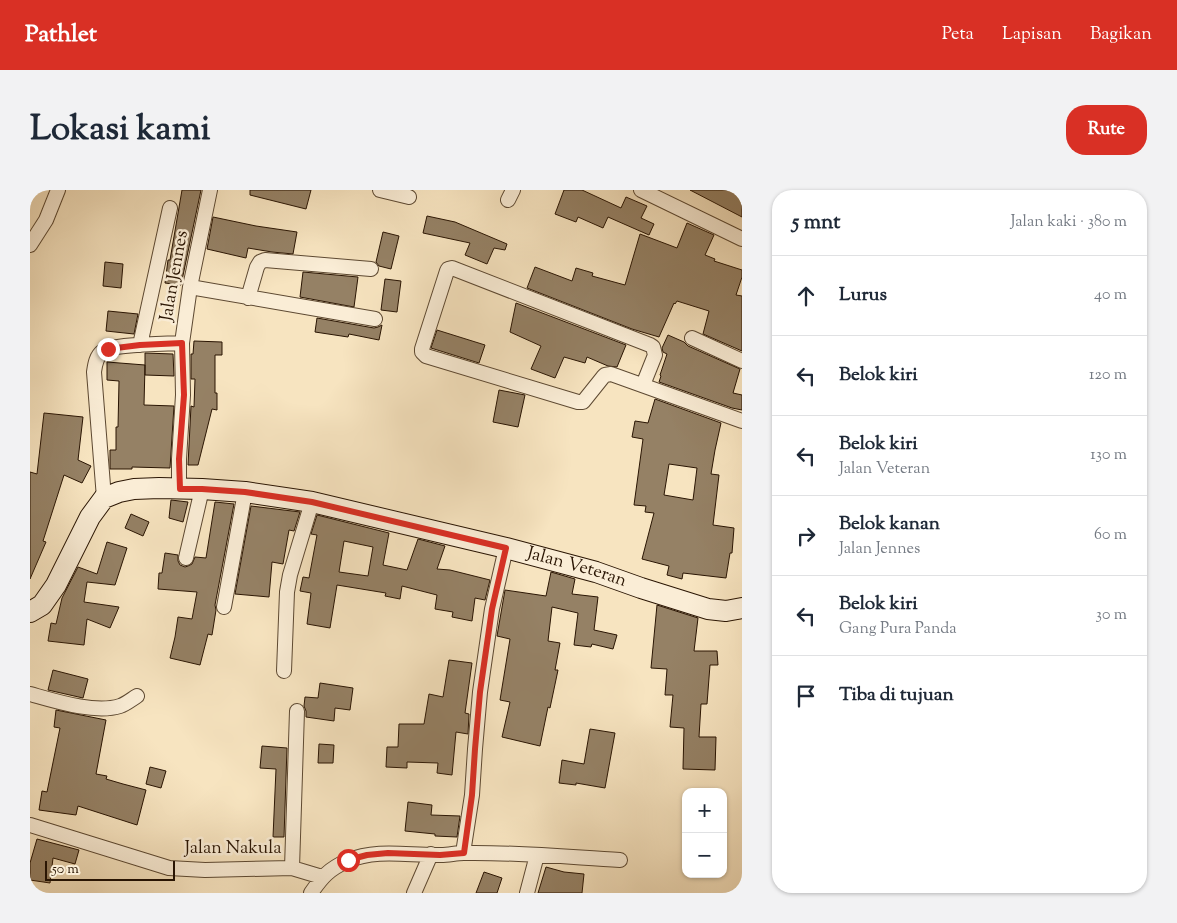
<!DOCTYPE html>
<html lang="id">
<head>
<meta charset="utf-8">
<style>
	:root { --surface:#fff; --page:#f2f2f3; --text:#1f2937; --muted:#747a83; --line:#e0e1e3; --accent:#d93025 }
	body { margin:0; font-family:"Sorts Mill Goudy",serif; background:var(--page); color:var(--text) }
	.controls { position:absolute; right:15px; bottom:15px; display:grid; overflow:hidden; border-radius:10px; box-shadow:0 1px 4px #0004 }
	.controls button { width:45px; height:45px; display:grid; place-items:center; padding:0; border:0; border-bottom:1px solid var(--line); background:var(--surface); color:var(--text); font:25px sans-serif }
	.scale { position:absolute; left:15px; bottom:12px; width:130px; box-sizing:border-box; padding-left:5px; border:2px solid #2a1503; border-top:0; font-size:14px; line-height:18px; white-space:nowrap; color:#2a1503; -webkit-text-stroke:4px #faedd6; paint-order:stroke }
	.stop { position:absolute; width:15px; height:15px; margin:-11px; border:4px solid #d93025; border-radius:50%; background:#fff }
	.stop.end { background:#d93025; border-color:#fff; box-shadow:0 1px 5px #0008 }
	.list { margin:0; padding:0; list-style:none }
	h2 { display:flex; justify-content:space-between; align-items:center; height:65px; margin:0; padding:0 20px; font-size:21px }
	h2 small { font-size:16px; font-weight:400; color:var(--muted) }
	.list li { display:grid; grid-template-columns:32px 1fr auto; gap:15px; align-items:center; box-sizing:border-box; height:80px; padding:0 20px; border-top:1px solid var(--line) }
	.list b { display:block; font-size:19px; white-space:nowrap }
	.list p { margin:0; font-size:16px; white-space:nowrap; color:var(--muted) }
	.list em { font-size:16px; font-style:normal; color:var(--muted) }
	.icon { flex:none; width:28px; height:28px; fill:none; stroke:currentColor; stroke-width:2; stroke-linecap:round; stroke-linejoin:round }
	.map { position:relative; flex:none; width:712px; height:703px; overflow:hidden; border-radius:20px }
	header { display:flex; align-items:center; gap:30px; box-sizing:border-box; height:70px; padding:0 25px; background:var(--accent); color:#fff }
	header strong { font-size:24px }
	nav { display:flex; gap:28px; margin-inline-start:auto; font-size:18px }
	.intro { display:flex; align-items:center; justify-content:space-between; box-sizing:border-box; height:120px; padding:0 30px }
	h1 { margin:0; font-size:35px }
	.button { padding:12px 22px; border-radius:20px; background:var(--accent); color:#fff; font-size:18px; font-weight:700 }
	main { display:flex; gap:30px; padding:0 30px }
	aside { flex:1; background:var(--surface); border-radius:20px; box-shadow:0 1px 4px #0004 }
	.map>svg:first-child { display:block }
	.building { fill:#958165; stroke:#2a1503; fill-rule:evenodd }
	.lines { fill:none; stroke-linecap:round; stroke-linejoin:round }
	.street-casing { stroke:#5d4932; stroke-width:16 }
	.secondary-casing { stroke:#2a1503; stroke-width:22 }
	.street { stroke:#faedd6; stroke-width:14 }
	.secondary { stroke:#faedd6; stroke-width:20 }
	.route { stroke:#d93025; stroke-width:6 }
	.labels { text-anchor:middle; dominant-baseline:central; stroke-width:5; stroke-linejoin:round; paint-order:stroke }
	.street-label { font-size:18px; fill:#2a1503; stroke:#faedd6 }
</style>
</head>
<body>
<header>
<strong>Pathlet</strong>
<nav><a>Peta</a><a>Lapisan</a><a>Bagikan</a></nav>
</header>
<div class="intro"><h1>Lokasi kami</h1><a class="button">Rute</a></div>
<main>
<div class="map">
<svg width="712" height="703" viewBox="0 0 712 703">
	<rect width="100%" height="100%" fill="#f7e4c0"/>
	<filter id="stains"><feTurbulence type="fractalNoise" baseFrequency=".004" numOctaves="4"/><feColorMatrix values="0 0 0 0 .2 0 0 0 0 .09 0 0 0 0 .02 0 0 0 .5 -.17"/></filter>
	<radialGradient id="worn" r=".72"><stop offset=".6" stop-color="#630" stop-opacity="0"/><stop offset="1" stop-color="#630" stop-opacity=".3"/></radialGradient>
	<path class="building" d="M 152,0 L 171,0 L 151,95 L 135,93 L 138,70 L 140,70 Z
		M 220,0 L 281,0 L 276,19 L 220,5 Z
		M 534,0 L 552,0 L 591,18 L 596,7 L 617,16 L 611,28 L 624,34 L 619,45 L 578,27 L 573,38 L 548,27 L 546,32 L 525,24 Z
		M 660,0 L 712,0 L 712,27 Z
		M 397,26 L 425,32 L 477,54 L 475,60 L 464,58 L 457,74 L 435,65 L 440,53 L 393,43 Z
		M 183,27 L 226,36 L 267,42 L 263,64 L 242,62 L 218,58 L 216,68 L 177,59 Z
		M 657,33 L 684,45 L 675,65 L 685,69 L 684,71 L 712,80 L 712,87 L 706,105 L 712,106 L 712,161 L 673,144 L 679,121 L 647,111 L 645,114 L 644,113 L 629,147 L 602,139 L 497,98 L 505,77 L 542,91 L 546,78 L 563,83 L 562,86 L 595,95 L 610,44 L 647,58 Z
		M 353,42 L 369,46 L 361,79 L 349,76 L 346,72 Z
		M 75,72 L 93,74 L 91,98 L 73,96 Z
		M 273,82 L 328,87 L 324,117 L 270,107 Z
		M 355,89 L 371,91 L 367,122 L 351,120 Z
		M 486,113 L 596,155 L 587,177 L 578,176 L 557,167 L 555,173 L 534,167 L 525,188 L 501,179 L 511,156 L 480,142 Z
		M 78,121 L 108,124 L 104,144 L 76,141 Z
		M 287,128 L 344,138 L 348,137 L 352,135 L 349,150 L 319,144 L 318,147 L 285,142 Z
		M 407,140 L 455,155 L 449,173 L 401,158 Z
		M 638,145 L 654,152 L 658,156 L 710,179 L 703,203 L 712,205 L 712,220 L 702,218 L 629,192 L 631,186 L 630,185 L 637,164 L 633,162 L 632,158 Z
		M 164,151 L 192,152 L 192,165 L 185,165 L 185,203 L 187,203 L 187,220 L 182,219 L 168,275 L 158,275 L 161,216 L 164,217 L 165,189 L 161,189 L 161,164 L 163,164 Z
		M 115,163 L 143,164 L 144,186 L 115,185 Z
		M 77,172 L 115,175 L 114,215 L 144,216 L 140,278 L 102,277 L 102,279 L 80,279 L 80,260 L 86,260 L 86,237 L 88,237 L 89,191 L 77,190 Z
		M 469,200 L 495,205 L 488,237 L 463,232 Z
		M 625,209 L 691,233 L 685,260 L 681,284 L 689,285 L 683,335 L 704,338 L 702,363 L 700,363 L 696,388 L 653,383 L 652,389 L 637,385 L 639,376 L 612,369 L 624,323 L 615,322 L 616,316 L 604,315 L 613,249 L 602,247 L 605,231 L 618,233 ZM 639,274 L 667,278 L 663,310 L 634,305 Z
		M 14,223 L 53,227 L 48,270 L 61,276 L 52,293 L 34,285 L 13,351 L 16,352 L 0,389 L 0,282 L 7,284 Z
		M 141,310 L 158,312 L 153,332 L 139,328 Z
		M 185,312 L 204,314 L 185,415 L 186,420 L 182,445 L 178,444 L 170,475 L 140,468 L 145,447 L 148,427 L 162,429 L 167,402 L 128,399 L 129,383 L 132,383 L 135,363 L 148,365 L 148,371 L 150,375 L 155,377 L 158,376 L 162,374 L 165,367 L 176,368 Z
		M 221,316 L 270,322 L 264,341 L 259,340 L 253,374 L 242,372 L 239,407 L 205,404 Z
		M 101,324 L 119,332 L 113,346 L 95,338 Z
		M 287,325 L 359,343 L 353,375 L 377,380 L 388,349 L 415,356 L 407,379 L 420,380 L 460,390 L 455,410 L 445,408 L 442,431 L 422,427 L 423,422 L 405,419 L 407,405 L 372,396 L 370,409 L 355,406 L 356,403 L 307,395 L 300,438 L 277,434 L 281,403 L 270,401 L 273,387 L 279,388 L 287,345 L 281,344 ZM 314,351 L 343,357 L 338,386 L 309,382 Z
		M 77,352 L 97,358 L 85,395 L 57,392 L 54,412 L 89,417 L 80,438 L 57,429 L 54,455 L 18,451 L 21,433 L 26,434 L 32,408 L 48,377 L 67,384 Z
		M 521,382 L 545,389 L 542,404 L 568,407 L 564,440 L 587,445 L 583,459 L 562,454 L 561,457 L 544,455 L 548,423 L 522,417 L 518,451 L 530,453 L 525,480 L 528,480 L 520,518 L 518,517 L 510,556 L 472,547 L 480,512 L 470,510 L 480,449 L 467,446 L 475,400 L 516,406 Z
		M 627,415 L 668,428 L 664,461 L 687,461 L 688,475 L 680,475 L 677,514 L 671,514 L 669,547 L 686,547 L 685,580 L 653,579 L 654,538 L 640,537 L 643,505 L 635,505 L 637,479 L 621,478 Z
		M 419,470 L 442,473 L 435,523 L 439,524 L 438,544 L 426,542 L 422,585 L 407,583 L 408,573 L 377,572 L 377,578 L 356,577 L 357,557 L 368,557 L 369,534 L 394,534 L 399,504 L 413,507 Z
		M 23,480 L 58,489 L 53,508 L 18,500 Z
		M 290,493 L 323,498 L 320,520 L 305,518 L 304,531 L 276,527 L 276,521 L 274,516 L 275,507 L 288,508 Z
		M 26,520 L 76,530 L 66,584 L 77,586 L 76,589 L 93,594 L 116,600 L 107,635 L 48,616 L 46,625 L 9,620 L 12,601 L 17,602 L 30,538 L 24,537 Z
		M 560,539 L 585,543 L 575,598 L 546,593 L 546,595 L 529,593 L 532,570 L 554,574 Z
		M 289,554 L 304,555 L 303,573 L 288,573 Z
		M 232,556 L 257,558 L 254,647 L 243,647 L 246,579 L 230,578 Z
		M 120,577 L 136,581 L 131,598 L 116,594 Z
		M 378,612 L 402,615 L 401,625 L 430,626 L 427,647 L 405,646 L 405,644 L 375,641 Z
		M 7,649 L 49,660 L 45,674 L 23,668 L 20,693 L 0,690 L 0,673 Z
		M 516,677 L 534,682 L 554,684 L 552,703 L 508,703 Z
		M 454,682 L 472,688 L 467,703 L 446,703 Z"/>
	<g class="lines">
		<g class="street-casing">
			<path id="street" d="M 350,0 L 379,7
				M 611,0 L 712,49
				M 478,10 L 483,0
				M 0,55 L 16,30 L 28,0
				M 160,97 L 345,129
				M 218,108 L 227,77 L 230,72 L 235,70 L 341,79
				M 662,148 L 712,171
				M 110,155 L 140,18
				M 613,195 L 625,165 L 623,157 L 620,155 L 422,78 L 418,79 L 417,81 L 392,159 L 392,162 L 396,166 L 548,212 L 553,212 L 573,187 L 575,185 L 581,184 L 712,231
				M 149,299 L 149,269 L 153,205 L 152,153 L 160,97 L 180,0
				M 74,308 L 64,182 C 65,175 66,166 73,161 C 83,154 138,154 152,153
				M 156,368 L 172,299
				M 194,417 L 215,302
				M 254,481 L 257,402 L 260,385 L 282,312
				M 0,504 C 25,511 65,524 90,516 C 96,514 102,509 107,506
				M 0,635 L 139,678 L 175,680 L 262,678 L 292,687
				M 433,663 L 442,605 L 445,559 L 450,502 L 462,419 L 476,358
				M 262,678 L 267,521
				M 281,703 C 292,687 299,679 317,671 C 348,658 379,666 411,665 C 419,665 426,663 434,663 C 486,662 538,667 590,670
				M 384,703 L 401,664
				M 497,703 L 507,665"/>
		</g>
		<g class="secondary-casing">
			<g id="secondary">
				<path id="s1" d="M 0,422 L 12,415 L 26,395 L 60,327 L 74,308 L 89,302 L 104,299 L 129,298 L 172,299 L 215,302 L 282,312 L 476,358 L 566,382 L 611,398 L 678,419 L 696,421 L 712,418"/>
			</g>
		</g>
		<use href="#street" class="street"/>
		<use href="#secondary" class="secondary"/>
	</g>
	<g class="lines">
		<path class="route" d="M 78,159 L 110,155 L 152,153 L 154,205 L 149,269 L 150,299 L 172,299 L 215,302 L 282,312 L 476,358 L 462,419 L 450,502 L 445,559 L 442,605 L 434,663 L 410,665 L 358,663 L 337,665 L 318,670"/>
	</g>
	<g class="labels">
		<g class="street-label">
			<text transform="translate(145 86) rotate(-80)">Jalan Jennes</text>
			<text stroke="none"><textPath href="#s1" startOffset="621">Jalan Veteran</textPath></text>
			<text x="203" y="659">Jalan Nakula</text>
		</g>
	</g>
	<rect width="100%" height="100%" filter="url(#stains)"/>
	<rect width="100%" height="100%" fill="url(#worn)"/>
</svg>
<div class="controls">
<button>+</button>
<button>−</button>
</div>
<div class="scale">50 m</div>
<div class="stop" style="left:318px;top:670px"></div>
<div class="stop end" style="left:78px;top:159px"></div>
</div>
<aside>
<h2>5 mnt<small>Jalan kaki · 380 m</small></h2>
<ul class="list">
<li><svg class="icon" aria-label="ahead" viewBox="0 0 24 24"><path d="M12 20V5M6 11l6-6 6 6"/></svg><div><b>Lurus</b></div><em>40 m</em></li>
<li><svg class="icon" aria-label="left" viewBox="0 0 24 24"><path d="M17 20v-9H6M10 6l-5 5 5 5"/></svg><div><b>Belok kiri</b></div><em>120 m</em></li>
<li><svg class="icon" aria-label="left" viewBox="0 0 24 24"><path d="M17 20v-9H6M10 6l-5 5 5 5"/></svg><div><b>Belok kiri</b><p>Jalan Veteran</p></div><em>130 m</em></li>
<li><svg class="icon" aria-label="right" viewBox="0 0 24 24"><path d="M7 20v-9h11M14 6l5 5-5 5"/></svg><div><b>Belok kanan</b><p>Jalan Jennes</p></div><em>60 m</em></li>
<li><svg class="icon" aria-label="left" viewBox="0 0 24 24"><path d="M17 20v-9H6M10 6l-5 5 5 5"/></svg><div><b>Belok kiri</b><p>Gang Pura Panda</p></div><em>30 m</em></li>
<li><svg class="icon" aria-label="arrive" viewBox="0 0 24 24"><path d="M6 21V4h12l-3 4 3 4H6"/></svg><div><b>Tiba di tujuan</b></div></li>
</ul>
</aside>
</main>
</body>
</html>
